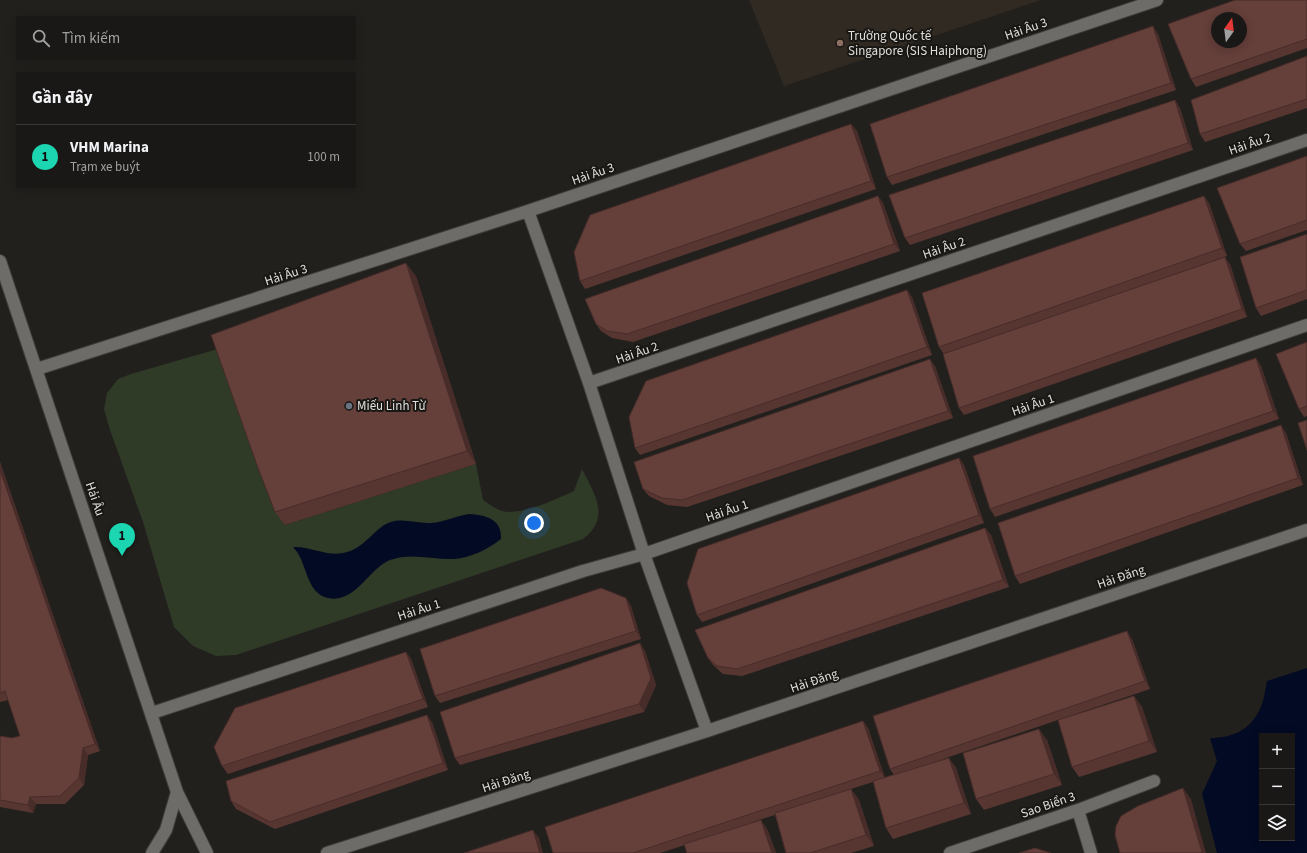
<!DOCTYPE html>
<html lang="vi">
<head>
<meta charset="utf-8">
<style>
	:root { --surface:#1a1816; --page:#272523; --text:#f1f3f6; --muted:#9fa0a1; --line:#383735; --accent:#1cd5b1 }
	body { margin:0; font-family:"Source Sans 3",sans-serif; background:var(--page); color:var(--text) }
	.controls { position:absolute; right:12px; bottom:12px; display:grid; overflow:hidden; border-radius:0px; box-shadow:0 2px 10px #0003 }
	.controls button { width:36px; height:36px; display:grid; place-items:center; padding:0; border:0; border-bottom:1px solid var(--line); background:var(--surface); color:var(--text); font:20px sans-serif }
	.compass { position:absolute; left:1211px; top:12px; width:36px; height:36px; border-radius:50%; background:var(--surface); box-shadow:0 2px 10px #0003; rotate:14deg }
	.you { position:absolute; left:534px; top:523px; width:14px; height:14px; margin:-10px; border:3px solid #fff; border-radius:50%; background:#1a73e8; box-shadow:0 0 0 6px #1a73e833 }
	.badge { display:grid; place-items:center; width:26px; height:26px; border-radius:50%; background:var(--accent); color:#111; font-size:13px; font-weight:700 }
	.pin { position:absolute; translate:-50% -33px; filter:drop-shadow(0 1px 2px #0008) }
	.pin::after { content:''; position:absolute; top:21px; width:14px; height:12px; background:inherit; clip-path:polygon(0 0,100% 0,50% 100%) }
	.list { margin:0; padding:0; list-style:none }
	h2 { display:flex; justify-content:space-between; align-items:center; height:52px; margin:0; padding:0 16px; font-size:17px }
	h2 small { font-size:13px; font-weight:400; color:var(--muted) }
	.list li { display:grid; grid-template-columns:26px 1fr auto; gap:12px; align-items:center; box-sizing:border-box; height:64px; padding:0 16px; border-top:1px solid var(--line) }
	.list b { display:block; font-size:15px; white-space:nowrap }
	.list p { margin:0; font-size:13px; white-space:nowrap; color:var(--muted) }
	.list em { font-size:13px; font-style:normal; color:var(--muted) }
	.icon { flex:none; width:22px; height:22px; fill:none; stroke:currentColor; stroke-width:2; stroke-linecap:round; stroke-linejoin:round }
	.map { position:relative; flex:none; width:1307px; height:853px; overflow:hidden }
	.search { position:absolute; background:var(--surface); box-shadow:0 2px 10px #0003; left:16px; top:16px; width:340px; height:44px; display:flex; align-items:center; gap:10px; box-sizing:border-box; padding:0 14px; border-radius:0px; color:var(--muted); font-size:15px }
	.panel { position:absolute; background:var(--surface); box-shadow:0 2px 10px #0003; left:16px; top:72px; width:340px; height:116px; border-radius:0px }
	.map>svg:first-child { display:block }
	.built { fill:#302a23 }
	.green { fill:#2f3a27 }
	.water { fill:#030a23; fill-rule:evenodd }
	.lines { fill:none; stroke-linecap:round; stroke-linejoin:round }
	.minor-casing { stroke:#3e3d3a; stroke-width:14 }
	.minor { stroke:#6e6c68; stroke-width:12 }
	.wall { fill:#573632 }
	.shaded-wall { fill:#472c29 }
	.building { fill:#653f3a; stroke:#472c29; fill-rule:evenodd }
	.education-dot { fill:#8d6e63; stroke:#191714; stroke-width:1.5 }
	.worship-dot { fill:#6b7280; stroke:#191714; stroke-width:1.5 }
	.labels { text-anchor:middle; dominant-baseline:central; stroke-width:4; stroke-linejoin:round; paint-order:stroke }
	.street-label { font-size:13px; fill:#e0dedc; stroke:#191714 }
	.poi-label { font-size:13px; fill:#e0dedc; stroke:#191714; text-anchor:start }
</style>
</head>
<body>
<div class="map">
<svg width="1307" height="853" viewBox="0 0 1307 853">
	<rect width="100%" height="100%" fill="#22201d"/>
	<path class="built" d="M 749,0 L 1041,0 L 784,86 Z"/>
	<path class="green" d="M 221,348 L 285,525 L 476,464 L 483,500 C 488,503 495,509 502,511 C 521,516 556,499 574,491 L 582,469 C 595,495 611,517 583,539 L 236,655 L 216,656 L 193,646 L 174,627 L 143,522 L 110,430 L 104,409 L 107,393 L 118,379 L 131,374 Z"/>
	<path class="water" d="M 469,514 C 486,515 502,519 501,539 C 488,549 471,558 454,559 C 433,560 411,552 390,560 C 368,569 355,604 328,598 C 305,593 308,562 293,547 C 311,546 329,558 347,552 C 366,547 376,526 391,522 C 405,518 417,524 431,523 C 444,522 456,516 469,514 Z
		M 1307,668 L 1307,853 L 1217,853 L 1202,794 L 1217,761 L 1210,738 C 1233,738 1250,730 1260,709 C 1264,701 1265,690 1267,681 ZM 1262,736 L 1292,736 L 1292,838 L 1262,838 Z"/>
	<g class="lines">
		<g class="minor-casing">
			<path id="minor" d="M 528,211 L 589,383 L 644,554 L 707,731
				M 0,261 L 177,792 L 207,853
				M 37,369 L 528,211 L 1157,0
				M 589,383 L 1307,140
				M 152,713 L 583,571 L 644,554 L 1307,325
				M 1078,810 L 1091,853
				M 152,853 L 166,830 L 177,792
				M 327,853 L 707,731 L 1307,530
				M 950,853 L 1078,810 L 1154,781"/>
		</g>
		<use href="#minor" class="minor"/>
	</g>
	<path class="wall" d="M 1307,0 L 1307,48 L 1196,87 L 1191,79 Z
		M 1158,34 L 1176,90 L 892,185 L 887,177 Z
		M 1307,56 L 1307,108 L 1205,142 L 1200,134 Z
		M 1175,100 L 1180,108 L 1193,150 L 910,245 L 905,238 Z
		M 851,124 L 857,131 L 876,189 L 585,289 L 580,281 Z
		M 1307,156 L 1307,230 L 1246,251 L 1240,244 Z
		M 878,196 L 883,203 L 900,251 L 633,342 L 612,338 L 601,331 L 596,324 Z
		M 1204,196 L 1209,203 L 1227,256 L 1213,261 L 1230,264 L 1247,317 L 964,415 L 959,408 L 944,354 L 939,347 Z
		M 1307,234 L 1307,299 L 1261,316 L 1256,308 Z
		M 416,276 L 476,464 L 285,525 L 275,512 Z
		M 907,290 L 912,297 L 932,355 L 640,455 L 635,448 Z
		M 1307,342 L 1307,416 L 1304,417 L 1299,409 Z
		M 1256,358 L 1261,366 L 1279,419 L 995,517 L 990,509 Z
		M 930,359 L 935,366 L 953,418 L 687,507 L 667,505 L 649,496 L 643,489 Z
		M 1286,433 L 1303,485 L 1020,584 L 1015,576 Z
		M 959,458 L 964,465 L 984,523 L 702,622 L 697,615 Z
		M 0,462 L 100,751 L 88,755 L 84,785 L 65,804 L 36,804 L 33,813 L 0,807 L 0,736 L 12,738 L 20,736 L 8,700 L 0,702 Z
		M 985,528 L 991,535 L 1009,587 L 742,676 L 723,674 L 713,665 L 708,658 Z
		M 626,598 L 631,606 L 641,639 L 440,703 L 435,696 Z
		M 1132,639 L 1150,689 L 1061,719 L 1134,696 L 1142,707 L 1157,752 L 1079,777 L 1072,767 L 1058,720 L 943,759 L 949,758 L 956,768 L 971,814 L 893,839 L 886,828 L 873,782 L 851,789 L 859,800 L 874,846 L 851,853 L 786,853 L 775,815 L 746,824 L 761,820 L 768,831 L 776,853 L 687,853 L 685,845 L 660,853 L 553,853 L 863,721 L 868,728 L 885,778 L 894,775 L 890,769 Z
		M 645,651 L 656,685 L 644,712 L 460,765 L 455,758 Z
		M 406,652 L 411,659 L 428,707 L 228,774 L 222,766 Z
		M 432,722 L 448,770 L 275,829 L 236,809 L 231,801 Z
		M 1047,740 L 1062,785 L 984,810 L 976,799 Z"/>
	<path class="shaded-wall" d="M 1153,26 L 1158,34 L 1176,90 L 1171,83 Z
		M 1175,100 L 1180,108 L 1193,150 L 1188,143 Z
		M 851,124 L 857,131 L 876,189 L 871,181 Z
		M 878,196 L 883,203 L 900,251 L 894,244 Z
		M 1204,196 L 1209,203 L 1227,256 L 1222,248 Z
		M 1225,257 L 1230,264 L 1247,317 L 1242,309 Z
		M 406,263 L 416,276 L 476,464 L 467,451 Z
		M 907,290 L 912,297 L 932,355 L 927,347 Z
		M 1256,358 L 1261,366 L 1279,419 L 1273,411 Z
		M 930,359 L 935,366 L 953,418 L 948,411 Z
		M 1281,425 L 1286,433 L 1303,485 L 1298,478 Z
		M 959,458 L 964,465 L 984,523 L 979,515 Z
		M 0,462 L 100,751 L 95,744 L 0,470 Z
		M 985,528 L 991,535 L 1009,587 L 1003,580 Z
		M 626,598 L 631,606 L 641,639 L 636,631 Z
		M 1127,631 L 1132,639 L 1150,689 L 1145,681 Z
		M 640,643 L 645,651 L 656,685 L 644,712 L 639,704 Z
		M 406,652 L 411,659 L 428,707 L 423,699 Z
		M 1134,696 L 1142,707 L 1157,752 L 1149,741 Z
		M 427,715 L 432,722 L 448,770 L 443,763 Z
		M 863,721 L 868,728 L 885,778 L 880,771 Z
		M 1039,729 L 1047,740 L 1062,785 L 1054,774 Z
		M 83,748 L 88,755 L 84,785 L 79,778 Z
		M 949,758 L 956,768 L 971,814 L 964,803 Z
		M 1183,788 L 1191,799 L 1206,853 L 1202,853 L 1202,852 Z
		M 851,789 L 859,800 L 874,846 L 866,835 Z
		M 30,797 L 36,804 L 33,813 L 28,805 Z
		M 761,820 L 768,831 L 776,853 L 772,853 Z
		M 533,830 L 539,838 L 543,853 L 540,853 Z"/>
	<path class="building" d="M 1235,0 L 1307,0 L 1307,39 L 1191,79 L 1168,24 ZM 1217,18 L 1241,18 L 1241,42 L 1217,42 Z
		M 1153,26 L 1171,83 L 887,177 L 870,124 Z
		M 1307,56 L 1307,99 L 1200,134 L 1191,100 Z
		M 1175,100 L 1188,143 L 905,238 L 889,195 Z
		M 851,124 L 871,181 L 580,281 L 574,252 L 590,215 Z
		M 1307,156 L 1307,220 L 1240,244 L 1217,188 Z
		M 878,196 L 894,244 L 627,334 L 607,331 L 596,324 L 585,299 Z
		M 1204,196 L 1222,248 L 939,347 L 922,293 Z
		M 1307,234 L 1307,290 L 1256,308 L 1240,257 Z
		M 1225,257 L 1242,309 L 959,408 L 943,354 Z
		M 406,263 L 467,451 L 275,512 L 258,468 L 211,335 Z
		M 907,290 L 927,347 L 635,448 L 629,417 L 646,381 Z
		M 1307,342 L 1307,406 L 1299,409 L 1276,354 Z
		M 1256,358 L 1273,411 L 990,509 L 973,456 Z
		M 930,359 L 948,411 L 682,500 L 662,498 L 643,489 L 634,462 Z
		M 1307,420 L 1307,450 L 1298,423 Z
		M 1281,425 L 1298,478 L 1015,576 L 998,523 Z
		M 959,458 L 979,515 L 697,615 L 687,583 L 698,549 Z
		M 0,470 L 95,744 L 83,748 L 79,778 L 60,796 L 30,797 L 28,805 L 0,800 L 0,736 L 12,738 L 20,736 L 5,691 L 0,693 Z
		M 985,528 L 1003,580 L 737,669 L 717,666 L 708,658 L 695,630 Z
		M 601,588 L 626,598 L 636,631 L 435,696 L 420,649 Z
		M 1127,631 L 1145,681 L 890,769 L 873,716 Z
		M 640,643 L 651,678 L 639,704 L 455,758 L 440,712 Z
		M 406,652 L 423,699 L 222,766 L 214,747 L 235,708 Z
		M 1134,696 L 1149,741 L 1072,767 L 1058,720 Z
		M 427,715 L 443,763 L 270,822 L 231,801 L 226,781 Z
		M 863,721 L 880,771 L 633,853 L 553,853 L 545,827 Z
		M 1039,729 L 1054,774 L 976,799 L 963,753 Z
		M 949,758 L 964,803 L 886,828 L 873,781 Z
		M 1183,788 L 1202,852 L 1200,853 L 1120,853 L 1115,835 L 1116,826 L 1121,816 L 1138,806 Z
		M 851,789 L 866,835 L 810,853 L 786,853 L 775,813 Z
		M 761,820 L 772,853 L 687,853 L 684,844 Z
		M 533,830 L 540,853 L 464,853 Z
		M 1035,848 L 1051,853 L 1019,853 Z"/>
	<circle class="education-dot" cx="840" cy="43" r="4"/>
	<circle class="worship-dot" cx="349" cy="406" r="4"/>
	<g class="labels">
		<g class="street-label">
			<text transform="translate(1026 29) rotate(-19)">Hải Âu 3</text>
			<text transform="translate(1250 144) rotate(-19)">Hải Âu 2</text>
			<text transform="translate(593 174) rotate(-19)">Hải Âu 3</text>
			<text transform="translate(944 248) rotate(-19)">Hải Âu 2</text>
			<text transform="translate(286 275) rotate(-18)">Hải Âu 3</text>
			<text transform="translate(637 353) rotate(-19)">Hải Âu 2</text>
			<text transform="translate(1033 405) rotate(-19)">Hải Âu 1</text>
			<text transform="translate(95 499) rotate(71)">Hải Âu</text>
			<text transform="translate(727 511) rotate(-19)">Hải Âu 1</text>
			<text transform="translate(1121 577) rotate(-19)">Hải Đăng</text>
			<text transform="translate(419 610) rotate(-18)">Hải Âu 1</text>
			<text transform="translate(814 681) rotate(-19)">Hải Đăng</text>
			<text transform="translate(506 781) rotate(-18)">Hải Đăng</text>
			<text transform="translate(1048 805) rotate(-19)">Sao Biển 3</text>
		</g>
		<g class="poi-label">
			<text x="848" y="36">Trường Quốc tế<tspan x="848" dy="15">Singapore (SIS Haiphong)</tspan></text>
			<text x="357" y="406">Miếu Linh Từ</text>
		</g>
	</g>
</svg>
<div class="controls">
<button>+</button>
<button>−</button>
<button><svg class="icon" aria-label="layers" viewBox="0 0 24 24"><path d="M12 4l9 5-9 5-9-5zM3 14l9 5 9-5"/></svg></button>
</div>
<svg class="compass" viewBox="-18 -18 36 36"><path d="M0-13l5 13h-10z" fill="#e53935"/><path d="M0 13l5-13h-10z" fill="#9fa0a1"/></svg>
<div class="you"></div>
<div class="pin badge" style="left:122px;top:556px">1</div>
<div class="search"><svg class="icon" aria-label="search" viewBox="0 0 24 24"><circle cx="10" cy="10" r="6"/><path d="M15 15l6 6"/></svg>Tìm kiếm</div>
<section class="panel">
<h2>Gần đây<small></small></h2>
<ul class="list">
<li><span class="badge">1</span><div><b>VHM Marina</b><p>Trạm xe buýt</p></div><em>100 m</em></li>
</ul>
</section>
</div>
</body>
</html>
